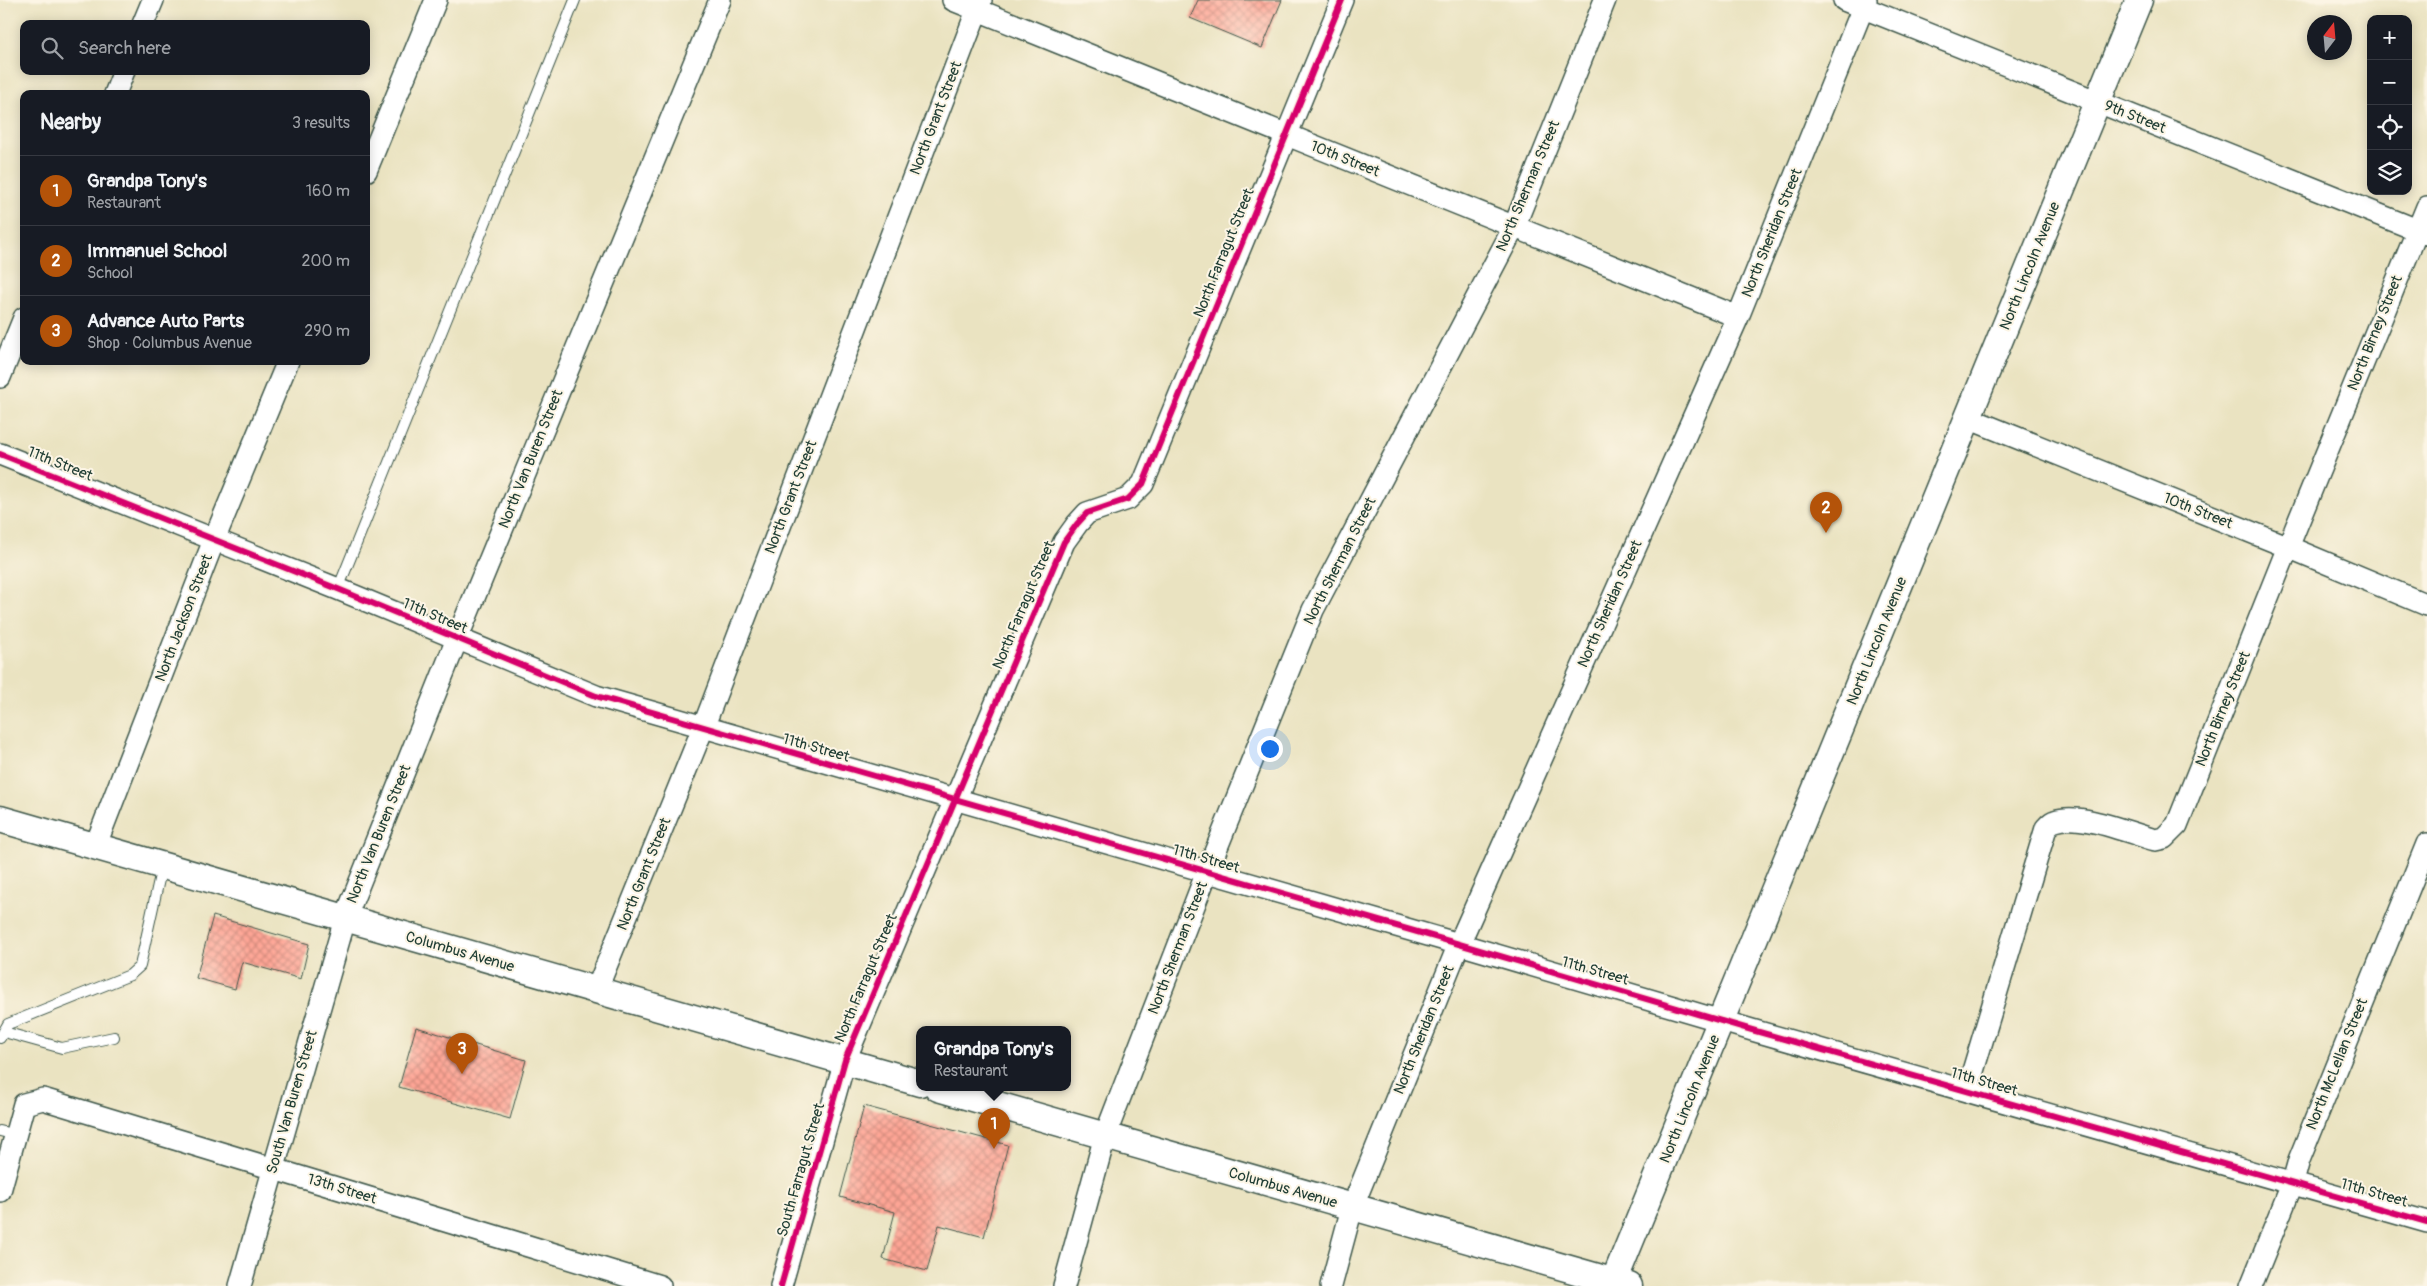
<!DOCTYPE html>
<html lang="en">
<head>
<meta charset="utf-8">
<style>
	:root { --surface:#171b24; --page:#20242c; --text:#f1f3f6; --muted:#9ea1a6; --line:#363941; --accent:#b45309 }
	body { margin:0; font-family:Pangolin,sans-serif; background:var(--page); color:var(--text) }
	.controls { position:absolute; right:15px; top:15px; display:grid; overflow:hidden; border-radius:10px; box-shadow:0 2px 12px #0003 }
	.controls button { width:45px; height:45px; display:grid; place-items:center; padding:0; border:0; border-bottom:1px solid var(--line); background:var(--surface); color:var(--text); font:25px sans-serif }
	.compass { position:absolute; left:2307px; top:15px; width:45px; height:45px; border-radius:50%; background:var(--surface); box-shadow:0 2px 12px #0003; rotate:16deg }
	.you { position:absolute; left:1269px; top:748px; width:18px; height:18px; margin:-12px; border:4px solid #fff; border-radius:50%; background:#1a73e8; box-shadow:0 0 0 8px #1a73e833 }
	.badge { display:grid; place-items:center; width:32px; height:32px; border-radius:50%; background:var(--accent); color:#fff; font-size:16px; font-weight:700 }
	.pin { position:absolute; translate:-50% -41px; filter:drop-shadow(0 1px 2px #0008) }
	.pin::after { content:''; position:absolute; top:26px; width:18px; height:15px; background:inherit; clip-path:polygon(0 0,100% 0,50% 100%) }
	.popup { position:absolute; left:916px; top:1026px; width:155px; height:65px; box-sizing:border-box; display:grid; place-content:center; border-radius:10px; background:var(--surface); filter:drop-shadow(0 1px 4px #0005); font-size:16px; white-space:nowrap; color:var(--muted) }
	.popup b { font-size:19px; color:var(--text) }
	.popup::after { content:''; position:absolute; left:50%; top:100%; margin-left:-10px; border:10px solid transparent; border-top-color:var(--surface) }
	.list { margin:0; padding:0; list-style:none }
	h2 { display:flex; justify-content:space-between; align-items:center; height:65px; margin:0; padding:0 20px; font-size:21px }
	h2 small { font-size:16px; font-weight:400; color:var(--muted) }
	.list li { display:grid; grid-template-columns:32px 1fr auto; gap:15px; align-items:center; box-sizing:border-box; height:70px; padding:0 20px; border-top:1px solid var(--line) }
	.list b { display:block; font-size:19px; white-space:nowrap }
	.list p { margin:0; font-size:16px; white-space:nowrap; color:var(--muted) }
	.list em { font-size:16px; font-style:normal; color:var(--muted) }
	.icon { flex:none; width:28px; height:28px; fill:none; stroke:currentColor; stroke-width:2; stroke-linecap:round; stroke-linejoin:round }
	.map { position:relative; flex:none; width:2427px; height:1286px; overflow:hidden }
	.search { position:absolute; background:var(--surface); box-shadow:0 2px 12px #0003; left:20px; top:20px; width:350px; height:55px; display:flex; align-items:center; gap:12px; box-sizing:border-box; padding:0 18px; border-radius:10px; color:var(--muted); font-size:19px }
	.panel { position:absolute; background:var(--surface); box-shadow:0 2px 12px #0003; left:20px; top:90px; width:350px; height:275px; border-radius:10px }
	.map>svg:first-child { display:block }
	.building { fill:url(#building-cross-hatch) }
	.lines { fill:none; stroke-linecap:round; stroke-linejoin:round }
	.service-casing { stroke:#3d5649; stroke-width:12 }
	.minor-casing { stroke:#3d5649; stroke-width:24 }
	.tertiary-casing { stroke:#3d5649; stroke-width:29 }
	.service { stroke:#fff; stroke-width:10 }
	.minor { stroke:#fff; stroke-width:21 }
	.tertiary { stroke:#fff; stroke-width:26 }
	.cycleway-casing { stroke:#fcf5e5; stroke-width:9 }
	.cycleway { stroke:#d6006c; stroke-width:6 }
	.labels { text-anchor:middle; dominant-baseline:central; stroke-width:4; stroke-linejoin:round; paint-order:stroke }
	.street-label { font-size:15px; fill:#1f3d34; stroke:#fcf5e5 }
</style>
</head>
<body>
<div class="map">
<svg width="2427" height="1286" viewBox="0 0 2427 1286">
	<defs>
		<pattern id="building-cross-hatch" width="8" height="8" patternUnits="userSpaceOnUse" patternTransform="scale(1.25)"><rect width="8" height="8" fill="#fea595"/><path d="M0 0l8 8M0 8l8-8" fill="none" stroke="#cd887a"/></pattern>
	</defs>
	<rect width="100%" height="100%" fill="#fcf5e5"/>
	<filter id="ink" filterUnits="userSpaceOnUse"><feTurbulence type="fractalNoise" baseFrequency=".02" numOctaves="2"/><feDisplacementMap in="SourceGraphic" scale="10" xChannelSelector="R" yChannelSelector="G"/><feConvolveMatrix kernelMatrix="1 2 1 2 8 2 1 2 1" color-interpolation-filters="sRGB"/></filter>
	<filter id="wash" filterUnits="userSpaceOnUse"><feTurbulence type="fractalNoise" baseFrequency=".0096" numOctaves="4" result="noise"/><feDisplacementMap in="SourceGraphic" scale="20" xChannelSelector="R" yChannelSelector="G"/><feGaussianBlur stdDeviation="1.12" result="paint"/><feColorMatrix in="noise" values="0 0 0 0 0 0 0 0 0 0 0 0 0 0 0 0 0 1.4 0 .05"/><feComposite in="paint" operator="in"/></filter>
	<g filter="url(#wash)">
		<rect width="100%" height="100%" fill="#eae3c1"/>
		<g id="blocks">
			<path class="building" d="M 1198,0 L 1282,0 L 1262,48 L 1190,18 Z
				M 213,916 L 309,944 L 301,979 L 242,962 L 235,989 L 196,978 Z
				M 416,1027 L 526,1060 L 510,1119 L 399,1087 Z
				M 864,1106 L 1008,1145 L 984,1237 L 939,1225 L 927,1271 L 883,1259 L 895,1212 L 840,1197 Z"/>
		</g>
	</g>
	<g filter="url(#ink)">
		<use href="#blocks" fill-opacity="0" stroke="#3d5649" stroke-width="1"/>
		<g class="lines">
			<g class="service-casing">
				<path id="service" d="M 338,589 L 575,0
					M 4,1032 L 62,1048 L 114,1037
					M 0,1038 L 8,1024 L 130,975 L 140,966 L 162,866
					M 0,1131 L 16,1135"/>
			</g>
			<g class="minor-casing">
				<path id="minor" d="M 953,0 L 1738,317
					M 1844,0 L 2427,234
					M 143,24 L 153,0
					M 115,94 L 124,71
					M 366,171 L 436,0
					M 0,377 L 24,318
					M 1968,418 L 2288,547 L 2427,605
					M 0,454 L 338,589 L 596,696 L 1459,944 L 1752,1030 L 2427,1222
					M 95,847 L 214,540 L 288,361
					M 596,991 L 703,728 L 981,0
					M 1967,1091 L 2046,828 C 2049,825 2051,822 2055,821 C 2080,812 2130,833 2155,840 L 2164,838 L 2177,825 L 2288,547 L 2427,207
					M 0,1191 L 24,1104 L 43,1099 L 660,1286
					M 240,1286 L 345,919 L 457,639 L 720,0
					M 781,1286 L 845,1060 L 1064,542 L 1077,524 L 1087,513 L 1128,499 L 1143,484 L 1342,0
					M 1064,1286 L 1105,1136 L 1207,872 L 1313,610 L 1514,227 L 1605,0
					M 1331,1286 L 1352,1208 L 1459,944 L 1738,317 L 1866,0
					M 2251,1286 L 2293,1182 L 2299,1160 L 2427,844"/>
			</g>
			<g class="tertiary-casing">
				<path id="tertiary" d="M 0,819 L 920,1083
					M 938,1088 L 1629,1286
					M 1612,1286 L 2139,0"/>
			</g>
			<use href="#service" class="service"/>
			<use href="#minor" class="minor"/>
			<use href="#tertiary" class="tertiary"/>
			<g class="cycleway-casing">
				<path id="cycleway" d="M 0,454 L 338,589 L 596,696 L 1459,944 L 1752,1030 L 2427,1222
					M 781,1286 L 845,1060 L 1064,542 L 1077,524 L 1087,513 L 1128,499 L 1143,484 L 1342,0"/>
			</g>
			<use href="#cycleway" class="cycleway"/>
		</g>
	</g>
	<g class="labels">
		<g class="street-label">
			<text transform="translate(2135 117) rotate(22)">9th Street</text>
			<text transform="translate(936 118) rotate(-69)">North Grant Street</text>
			<text transform="translate(1345 159) rotate(22)">10th Street</text>
			<text transform="translate(1528 186) rotate(-67)">North Sherman Street</text>
			<text transform="translate(1772 233) rotate(-68)">North Sheridan Street</text>
			<text transform="translate(1224 253) rotate(-68)">North Farragut Street</text>
			<text transform="translate(2030 266) rotate(-68)">North Lincoln Avenue</text>
			<text transform="translate(2375 333) rotate(-68)">North Birney Street</text>
			<text transform="translate(531 459) rotate(-68)">North Van Buren Street</text>
			<text transform="translate(60 464) rotate(22)">11th Street</text>
			<text transform="translate(791 497) rotate(-69)">North Grant Street</text>
			<text transform="translate(2198 511) rotate(22)">10th Street</text>
			<text transform="translate(1340 561) rotate(-63)">North Sherman Street</text>
			<text transform="translate(1610 604) rotate(-66)">North Sheridan Street</text>
			<text transform="translate(1024 605) rotate(-67)">North Farragut Street</text>
			<text transform="translate(435 616) rotate(23)">11th Street</text>
			<text transform="translate(184 618) rotate(-69)">North Jackson Street</text>
			<text transform="translate(1877 641) rotate(-68)">North Lincoln Avenue</text>
			<text transform="translate(2223 709) rotate(-68)">North Birney Street</text>
			<text transform="translate(816 748) rotate(16)">11th Street</text>
			<text transform="translate(379 834) rotate(-68)">North Van Buren Street</text>
			<text transform="translate(1206 859) rotate(16)">11th Street</text>
			<text transform="translate(644 874) rotate(-68)">North Grant Street</text>
			<text transform="translate(1178 948) rotate(-69)">North Sherman Street</text>
			<text transform="translate(460 952) rotate(16)">Columbus Avenue</text>
			<text transform="translate(1595 971) rotate(16)">11th Street</text>
			<text transform="translate(866 978) rotate(-67)">North Farragut Street</text>
			<text transform="translate(1424 1030) rotate(-68)">North Sheridan Street</text>
			<text transform="translate(2337 1064) rotate(-68)">North McLellan Street</text>
			<text transform="translate(1984 1082) rotate(16)">11th Street</text>
			<text transform="translate(1690 1099) rotate(-68)">North Lincoln Avenue</text>
			<text transform="translate(292 1102) rotate(-74)">South Van Buren Street</text>
			<text transform="translate(801 1170) rotate(-74)">South Farragut Street</text>
			<text transform="translate(1283 1188) rotate(16)">Columbus Avenue</text>
			<text transform="translate(342 1189) rotate(17)">13th Street</text>
			<text transform="translate(2374 1193) rotate(16)">11th Street</text>
		</g>
	</g>
</svg>
<div class="controls">
<button>+</button>
<button>−</button>
<button><svg class="icon" aria-label="locate" viewBox="0 0 24 24"><circle cx="12" cy="12" r="6"/><path d="M12 2v4M12 18v4M2 12h4M18 12h4"/></svg></button>
<button><svg class="icon" aria-label="layers" viewBox="0 0 24 24"><path d="M12 4l9 5-9 5-9-5zM3 14l9 5 9-5"/></svg></button>
</div>
<svg class="compass" viewBox="-18 -18 36 36"><path d="M0-13l5 13h-10z" fill="#e53935"/><path d="M0 13l5-13h-10z" fill="#9ea1a6"/></svg>
<div class="you"></div>
<div class="pin badge" style="left:994px;top:1149px">1</div>
<div class="popup"><b>Grandpa Tony's</b>Restaurant</div>
<div class="pin badge" style="left:1826px;top:533px">2</div>
<div class="pin badge" style="left:462px;top:1074px">3</div>
<div class="search"><svg class="icon" aria-label="search" viewBox="0 0 24 24"><circle cx="10" cy="10" r="6"/><path d="M15 15l6 6"/></svg>Search here</div>
<section class="panel">
<h2>Nearby<small>3 results</small></h2>
<ul class="list">
<li><span class="badge">1</span><div><b>Grandpa Tony's</b><p>Restaurant</p></div><em>160 m</em></li>
<li><span class="badge">2</span><div><b>Immanuel School</b><p>School</p></div><em>200 m</em></li>
<li><span class="badge">3</span><div><b>Advance Auto Parts</b><p>Shop · Columbus Avenue</p></div><em>290 m</em></li>
</ul>
</section>
</div>
</body>
</html>
